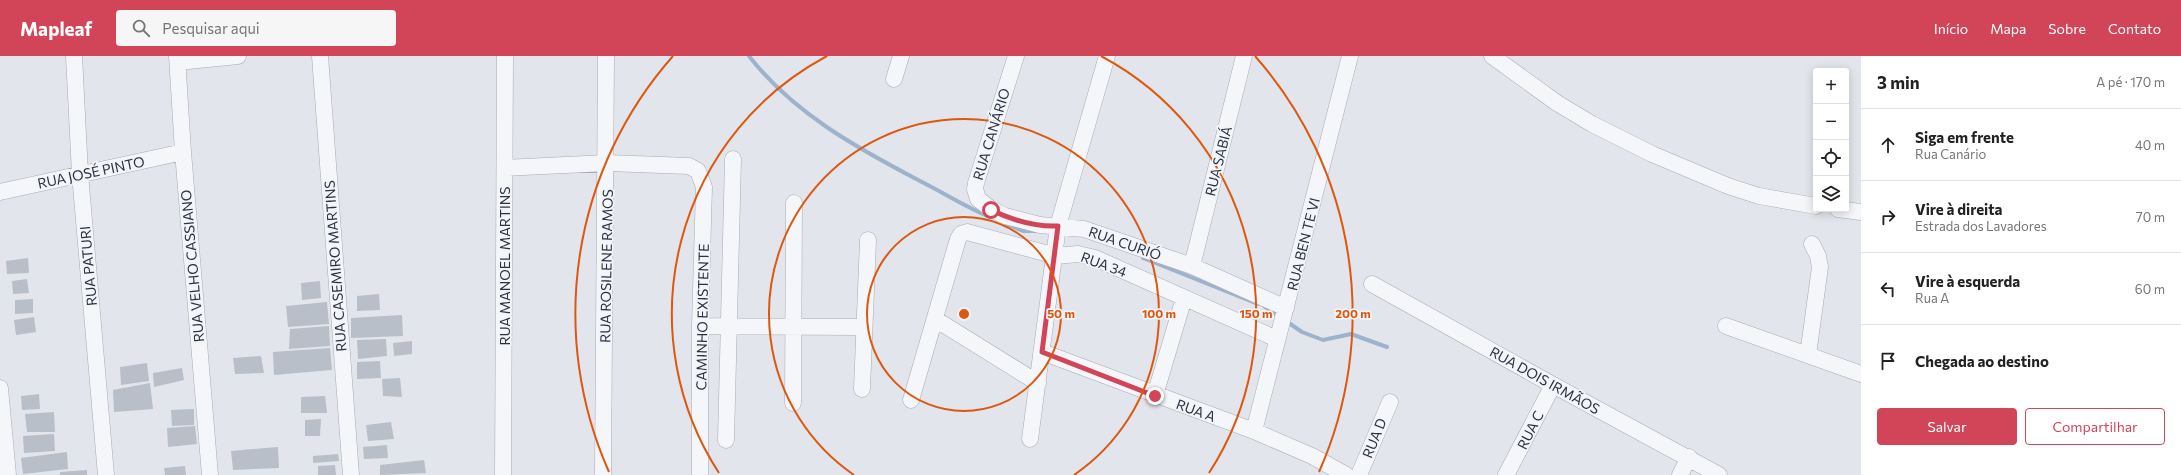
<!DOCTYPE html>
<html lang="pt">
<head>
<meta charset="utf-8">
<style>
	:root { --surface:#fff; --page:#f6f6f6; --text:#222; --muted:#767676; --line:#e0e0e0; --accent:#d24559 }
	body { margin:0; font-family:Commissioner,sans-serif; background:var(--page); color:var(--text) }
	.controls { position:absolute; right:12px; top:12px; display:grid; overflow:hidden; border-radius:4px; box-shadow:0 2px 10px #0003 }
	.controls button { width:36px; height:36px; display:grid; place-items:center; padding:0; border:0; border-bottom:1px solid var(--line); background:var(--surface); color:var(--text); font:20px sans-serif }
	.stop { position:absolute; width:12px; height:12px; margin:-9px; border:3px solid #d24559; border-radius:50%; background:#fff }
	.stop.end { background:#d24559; border-color:#fff; box-shadow:0 1px 4px #0008 }
	.list { margin:0; padding:0; list-style:none }
	h2 { display:flex; justify-content:space-between; align-items:center; height:52px; margin:0; padding:0 16px; font-size:17px }
	h2 small { font-size:13px; font-weight:400; color:var(--muted) }
	.list li { display:grid; grid-template-columns:26px 1fr auto; gap:12px; align-items:center; box-sizing:border-box; height:72px; padding:0 16px; border-top:1px solid var(--line) }
	.list b { display:block; font-size:15px; white-space:nowrap }
	.list p { margin:0; font-size:13px; white-space:nowrap; color:var(--muted) }
	.list em { font-size:13px; font-style:normal; color:var(--muted) }
	.actions { display:flex; gap:8px; padding:12px 16px }
	.actions a { flex:1; padding:9px 0; border:1px solid var(--accent); border-radius:4px; text-align:center; font-size:14px; color:var(--accent) }
	.actions .main { background:var(--accent); color:#fff }
	.icon { flex:none; width:22px; height:22px; fill:none; stroke:currentColor; stroke-width:2; stroke-linecap:round; stroke-linejoin:round }
	.map { position:relative; flex:none; width:1861px; height:419px; overflow:hidden }
	header { display:flex; align-items:center; gap:24px; box-sizing:border-box; height:56px; padding:0 20px; background:var(--accent); color:#fff }
	header strong { font-size:19px }
	nav { display:flex; gap:22px; margin-inline-start:auto; font-size:14px }
	.search { width:280px; height:36px; background:var(--page); display:flex; align-items:center; gap:10px; box-sizing:border-box; padding:0 14px; border-radius:4px; color:var(--muted); font-size:15px }
	main { display:flex }
	aside { flex:1; background:var(--surface) }
	.map>svg:first-child { display:block }
	.lines { fill:none; stroke-linecap:round; stroke-linejoin:round }
	.stream { stroke:#9db3cb; stroke-width:4 }
	.building { fill:#b9bfc8 }
	.minor-casing { stroke:#a7acb5; stroke-width:17 }
	.minor { stroke:#f5f6f9; stroke-width:16 }
	.route { stroke:#d24559; stroke-width:5 }
	.ring { fill:none; stroke:#de570f; stroke-width:2 }
	.labels { text-anchor:middle; dominant-baseline:central; stroke-width:3.5; stroke-linejoin:round; paint-order:stroke }
	.street-label { font-size:14px; fill:#2a3343; stroke:#f2f4f8 }
	.centre { fill:#de570f; stroke:#f2f4f8; stroke-width:2 }
	.ring-label { font-size:12px; text-anchor:middle; font-weight:bold; fill:#de570f; stroke:#f2f4f8; stroke-width:3.5; stroke-linejoin:round; paint-order:stroke }
</style>
</head>
<body>
<header>
<strong>Mapleaf</strong>
<div class="search"><svg class="icon" aria-label="search" viewBox="0 0 24 24"><circle cx="10" cy="10" r="6"/><path d="M15 15l6 6"/></svg>Pesquisar aqui</div>
<nav><a>Início</a><a>Mapa</a><a>Sobre</a><a>Contato</a></nav>
</header>
<main>
<div class="map">
<svg width="1861" height="419" viewBox="0 0 1861 419">
	<rect width="100%" height="100%" fill="#e2e5eb"/>
	<g class="lines">
		<path class="stream" d="M 749,0 C 793,57 857,92 920,125 C 944,137 966,151 990,161
			M 1006,168 L 1023,175 L 1036,175
			M 1143,202 L 1258,248
			M 1264,250 L 1280,261
			M 1286,265 L 1302,276 L 1323,284 L 1351,278 L 1387,291"/>
	</g>
	<path class="building" d="M 28,202 L 29,217 L 7,218 L 6,205 Z
		M 27,223 L 29,237 L 13,238 L 12,225 Z
		M 320,225 L 321,242 L 302,244 L 301,227 Z
		M 379,238 L 380,254 L 357,255 L 357,240 Z
		M 33,243 L 33,257 L 15,258 L 15,244 Z
		M 327,246 L 329,268 L 288,271 L 286,250 Z
		M 402,259 L 403,280 L 351,282 L 351,262 Z
		M 34,261 L 36,276 L 16,279 L 14,264 Z
		M 329,270 L 330,290 L 289,293 L 290,273 Z
		M 386,283 L 387,300 L 358,303 L 357,284 Z
		M 412,285 L 412,298 L 394,300 L 393,287 Z
		M 330,292 L 332,314 L 274,319 L 273,296 Z
		M 261,300 L 264,317 L 235,318 L 233,302 Z
		M 380,305 L 381,322 L 357,323 L 357,306 Z
		M 147,307 L 149,325 L 121,329 L 120,311 Z
		M 182,312 L 184,324 L 154,331 L 153,317 Z
		M 400,322 L 402,341 L 383,340 L 382,323 Z
		M 150,327 L 153,353 L 114,356 L 113,334 Z
		M 39,338 L 40,353 L 22,354 L 21,340 Z
		M 325,340 L 327,357 L 301,357 L 301,341 Z
		M 194,353 L 194,369 L 172,370 L 171,354 Z
		M 54,356 L 55,376 L 27,376 L 25,358 Z
		M 321,363 L 320,380 L 305,380 L 305,364 Z
		M 391,366 L 394,383 L 368,385 L 366,369 Z
		M 195,370 L 197,388 L 168,391 L 167,372 Z
		M 54,378 L 55,395 L 24,397 L 23,380 Z
		M 387,389 L 388,402 L 364,403 L 363,391 Z
		M 278,391 L 279,412 L 233,414 L 231,395 Z
		M 67,396 L 68,413 L 23,418 L 21,402 Z
		M 338,398 L 339,405 L 313,407 L 313,400 Z
		M 424,404 L 426,417 L 380,419 L 380,409 Z
		M 335,409 L 336,419 L 318,419 L 318,410 Z
		M 185,410 L 186,419 L 165,419 L 164,412 Z
		M 87,414 L 87,419 L 60,419 L 60,416 Z"/>
	<g class="lines">
		<g class="minor-casing">
			<path id="minor" d="M 74,0 L 80,118 L 106,419
				M 177,0 L 183,96 L 210,419
				M 320,0 L 351,419
				M 1016,0 L 976,127 L 975,133 L 978,143 L 991,153 L 1005,160 L 1040,169 L 1084,173 L 1192,210 L 1286,252
				M 1492,0 L 1557,47 L 1592,68 L 1652,98 L 1728,130 L 1759,140 L 1816,150
				M 178,6 L 238,0
				M 894,23 L 901,0
				M 505,112 L 607,107 L 689,110 L 698,115 L 704,131 L 700,270 L 700,419
				M 0,136 L 183,96
				M 1838,153 L 1861,156
				M 1192,210 L 1244,0
				M 1372,228 L 1553,329 L 1719,419
				M 935,263 L 1038,327
				M 700,270 L 863,271
				M 1726,270 L 1861,318
				M 1042,296 L 1254,375 L 1312,400 L 1346,419
				M 1808,299 L 1820,211 L 1818,200 L 1812,188
				M 0,332 L 8,419
				M 862,333 L 868,184
				M 1155,339 L 1184,242
				M 911,344 L 958,183 L 961,178 L 967,176 L 1056,200 L 1078,198 L 1095,202 L 1277,283
				M 793,347 L 794,147
				M 1254,375 L 1350,0
				M 1030,383 L 1058,170 L 1107,0
				M 726,384 L 733,103
				M 503,419 L 505,0
				M 603,419 L 606,0
				M 1359,419 L 1390,346
				M 1506,419 L 1553,329
				M 1680,419 L 1689,401"/>
		</g>
		<use href="#minor" class="minor"/>
	</g>
	<g class="lines">
		<path class="route" d="M 991,154 C 1012,164 1034,171 1058,170 L 1042,296 L 1155,340"/>
	</g>
	<g class="ring">
		<circle cx="964" cy="258" r="97"/>
		<path d="M854 419A195 195 0 1 1 1074 419"/>
		<path d="M719 417A292 292 0 0 1 827 0M1101 0A292 292 0 0 1 1209 417"/>
		<path d="M609 416A389 389 0 0 1 673 0M1255 0A389 389 0 0 1 1319 416"/>
	</g>
	<g class="labels">
		<g class="street-label">
			<text transform="translate(991 78) rotate(-73)">RUA CANÁRIO</text>
			<text transform="translate(1218 105) rotate(-76)">RUA SABIÁ</text>
			<text transform="translate(91 116) rotate(-12)">RUA JOSÉ PINTO</text>
			<text transform="translate(1125 187) rotate(19)">RUA CURIÓ</text>
			<text transform="translate(1303 188) rotate(-76)">RUA BEN TE VI</text>
			<text transform="translate(1104 208) rotate(20)">RUA 34</text>
			<text transform="translate(88 210) rotate(-95)">RUA PATURI</text>
			<text transform="translate(192 210) rotate(-95)">RUA VELHO CASSIANO</text>
			<text transform="translate(335 210) rotate(-94)">RUA CASEMIRO MARTINS</text>
			<text transform="translate(504 210) rotate(-90)">RUA MANOEL MARTINS</text>
			<text transform="translate(606 210) rotate(-89)">RUA ROSILENE RAMOS</text>
			<text transform="translate(702 261) rotate(-89)">CAMINHO EXISTENTE</text>
			<text transform="translate(1545 324) rotate(29)">RUA DOIS IRMÃOS</text>
			<text transform="translate(1196 354) rotate(20)">RUA A</text>
			<text transform="translate(1530 374) rotate(-63)">RUA C</text>
			<text transform="translate(1374 382) rotate(-68)">RUA D</text>
		</g>
	</g>
	<circle cx="964" cy="258" r="6" class="centre"/>
	<g class="ring-label">
		<text x="1061" y="262">50 m</text>
		<text x="1159" y="262">100 m</text>
		<text x="1256" y="262">150 m</text>
		<text x="1353" y="262">200 m</text>
	</g>
</svg>
<div class="controls">
<button>+</button>
<button>−</button>
<button><svg class="icon" aria-label="locate" viewBox="0 0 24 24"><circle cx="12" cy="12" r="6"/><path d="M12 2v4M12 18v4M2 12h4M18 12h4"/></svg></button>
<button><svg class="icon" aria-label="layers" viewBox="0 0 24 24"><path d="M12 4l9 5-9 5-9-5zM3 14l9 5 9-5"/></svg></button>
</div>
<div class="stop" style="left:991px;top:154px"></div>
<div class="stop end" style="left:1155px;top:340px"></div>
</div>
<aside>
<h2>3 min<small>A pé · 170 m</small></h2>
<ul class="list">
<li><svg class="icon" aria-label="ahead" viewBox="0 0 24 24"><path d="M12 20V5M6 11l6-6 6 6"/></svg><div><b>Siga em frente</b><p>Rua Canário</p></div><em>40 m</em></li>
<li><svg class="icon" aria-label="right" viewBox="0 0 24 24"><path d="M7 20v-9h11M14 6l5 5-5 5"/></svg><div><b>Vire à direita</b><p>Estrada dos Lavadores</p></div><em>70 m</em></li>
<li><svg class="icon" aria-label="left" viewBox="0 0 24 24"><path d="M17 20v-9H6M10 6l-5 5 5 5"/></svg><div><b>Vire à esquerda</b><p>Rua A</p></div><em>60 m</em></li>
<li><svg class="icon" aria-label="arrive" viewBox="0 0 24 24"><path d="M6 21V4h12l-3 4 3 4H6"/></svg><div><b>Chegada ao destino</b></div></li>
</ul>
<div class="actions"><a class="main">Salvar</a><a>Compartilhar</a></div>
</aside>
</main>
</body>
</html>
